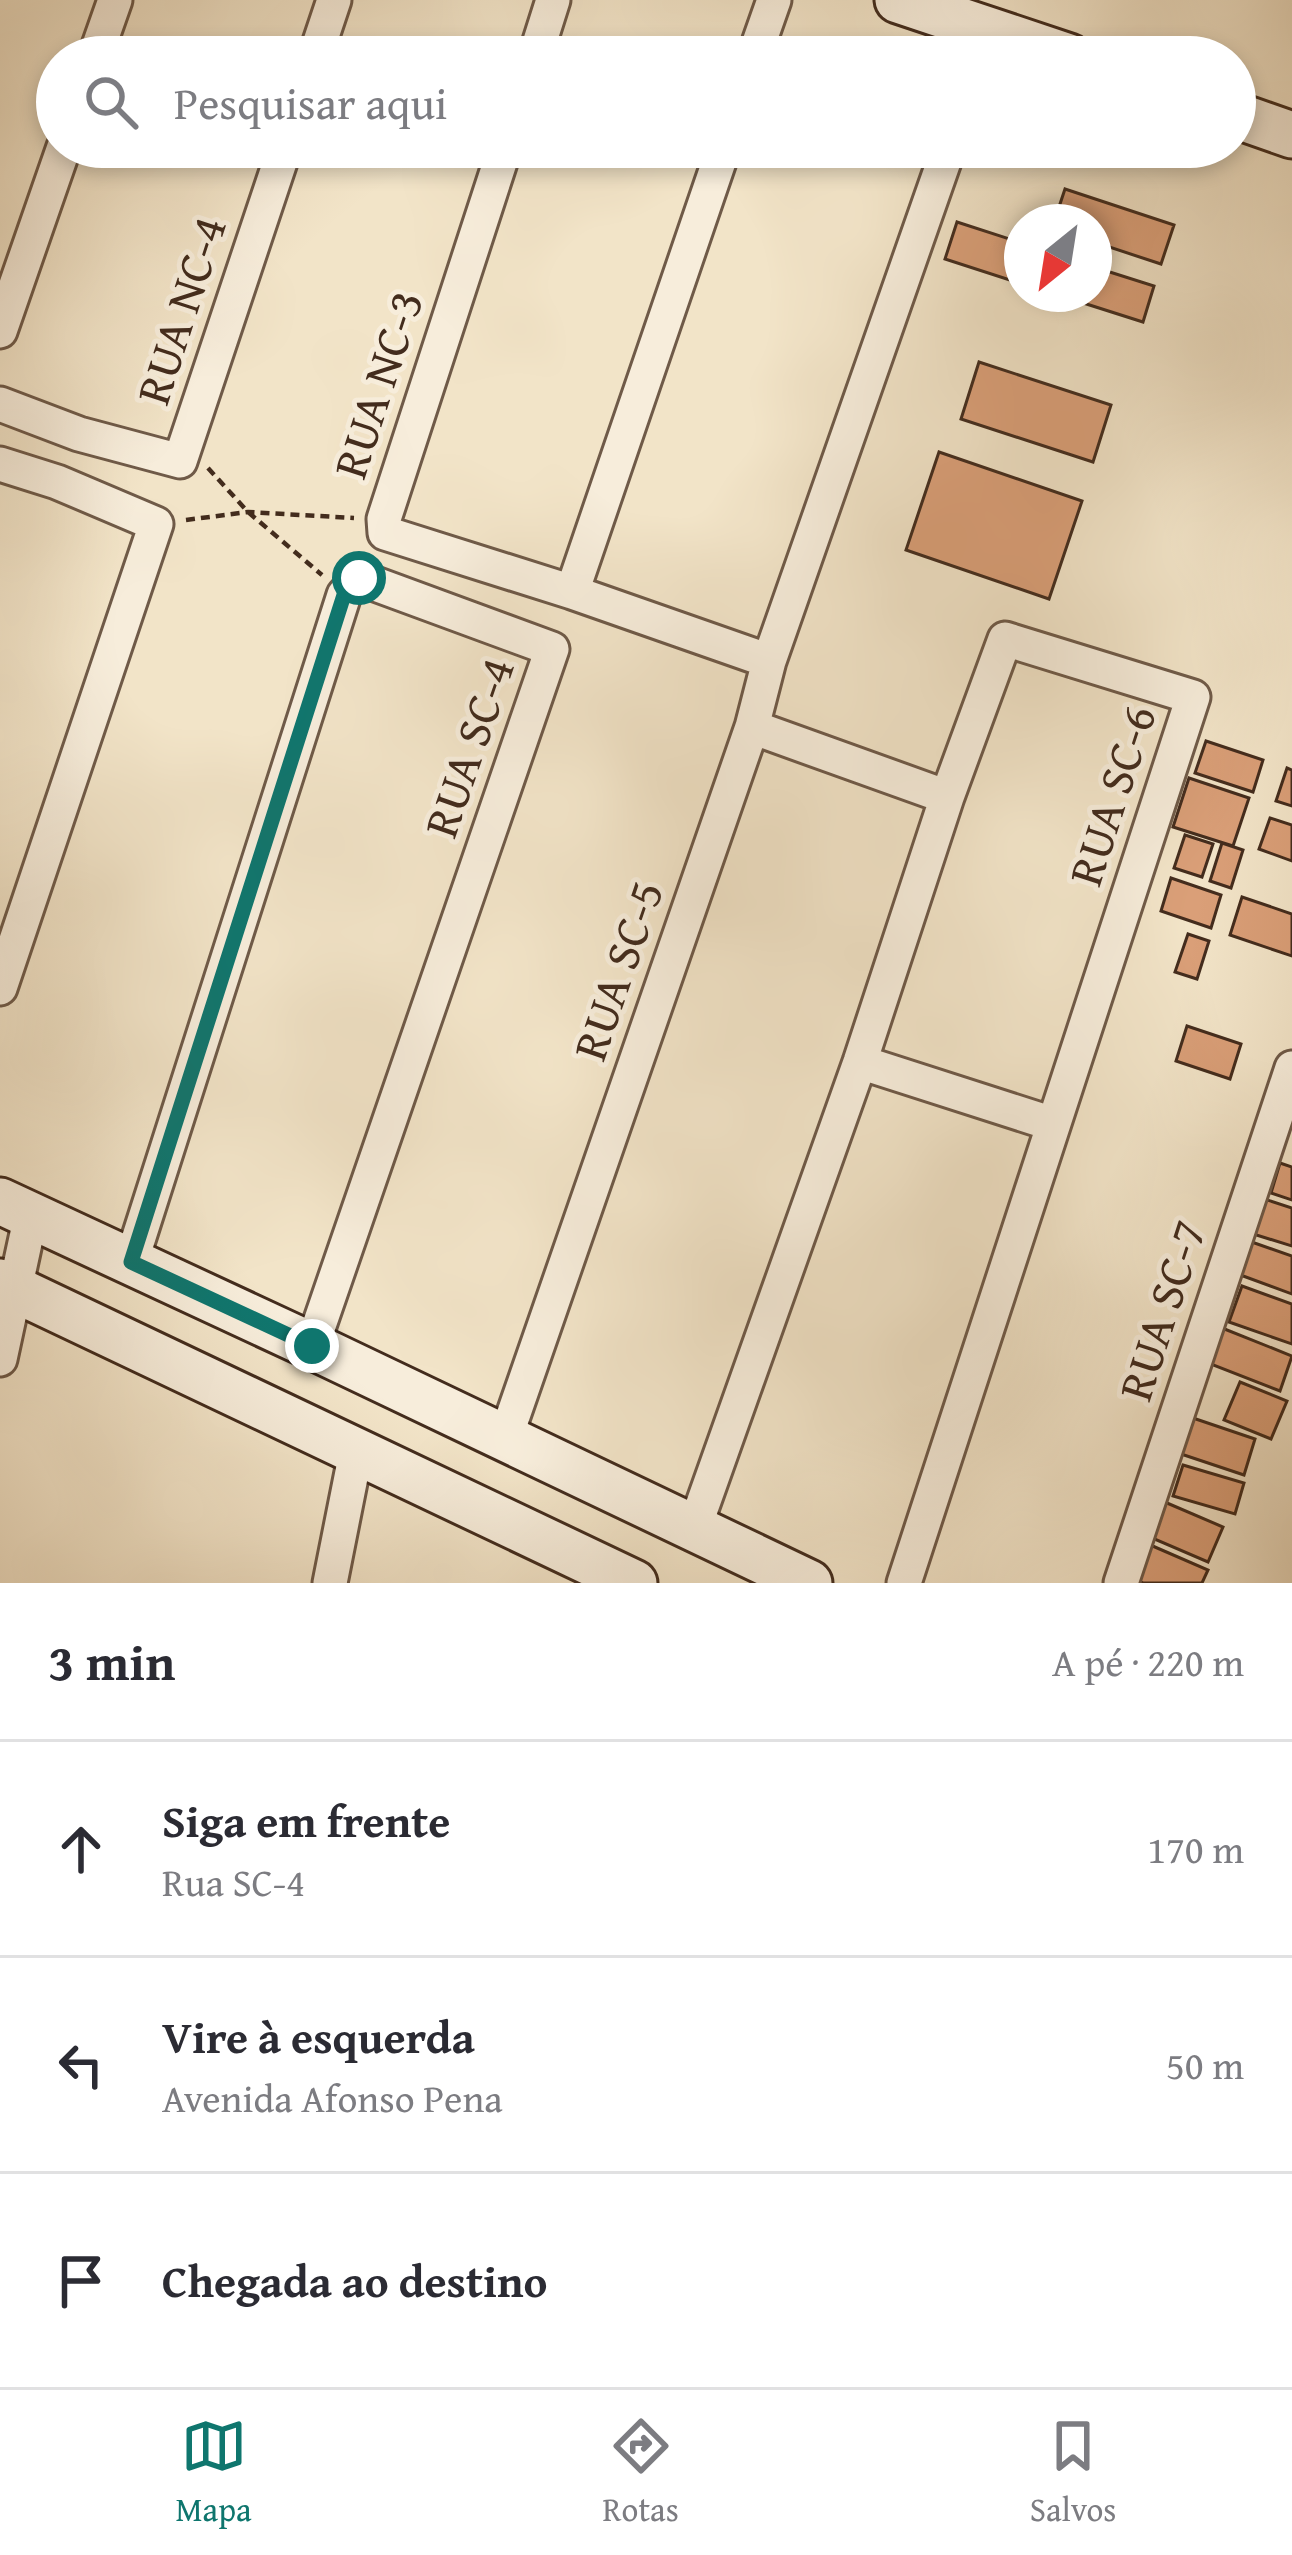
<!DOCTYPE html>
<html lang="pt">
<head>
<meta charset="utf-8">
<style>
	:root { --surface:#fff; --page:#f2f2f3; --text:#2b2b33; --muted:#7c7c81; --line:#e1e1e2; --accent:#0f766e }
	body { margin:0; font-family:"Gentium Book Plus",serif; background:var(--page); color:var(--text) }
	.compass { position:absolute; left:1004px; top:204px; width:108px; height:108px; border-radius:50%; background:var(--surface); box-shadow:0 6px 18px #0003; rotate:210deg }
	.stop { position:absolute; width:36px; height:36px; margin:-27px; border:9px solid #0f766e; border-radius:50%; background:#fff }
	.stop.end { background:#0f766e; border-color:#fff; box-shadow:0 3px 12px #0008 }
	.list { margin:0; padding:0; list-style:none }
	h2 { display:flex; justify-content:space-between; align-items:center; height:156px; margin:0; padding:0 48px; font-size:51px }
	h2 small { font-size:39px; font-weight:400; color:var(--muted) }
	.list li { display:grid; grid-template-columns:78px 1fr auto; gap:36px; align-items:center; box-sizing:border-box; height:216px; padding:0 48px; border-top:3px solid var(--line) }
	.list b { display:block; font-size:45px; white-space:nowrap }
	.list p { margin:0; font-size:39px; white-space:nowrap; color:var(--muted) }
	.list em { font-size:39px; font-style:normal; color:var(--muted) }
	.icon { flex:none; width:66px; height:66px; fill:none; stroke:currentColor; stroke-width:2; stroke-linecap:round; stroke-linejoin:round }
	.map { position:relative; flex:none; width:1292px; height:1583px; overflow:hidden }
	.search { position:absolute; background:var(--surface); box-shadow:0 6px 18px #0003; left:36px; right:36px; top:36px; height:132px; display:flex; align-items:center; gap:30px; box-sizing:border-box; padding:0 42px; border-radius:66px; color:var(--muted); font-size:45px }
	.sheet { height:804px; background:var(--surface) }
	nav { display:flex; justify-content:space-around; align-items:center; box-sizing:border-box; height:168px; border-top:3px solid var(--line); background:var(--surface); font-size:33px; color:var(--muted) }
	nav a { display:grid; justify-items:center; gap:6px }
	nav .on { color:var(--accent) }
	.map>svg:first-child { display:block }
	.building { fill:#da9f78; stroke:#432c1d; stroke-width:3 }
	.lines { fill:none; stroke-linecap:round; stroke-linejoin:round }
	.street-casing { stroke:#6f5a48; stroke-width:39 }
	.secondary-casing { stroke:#432c1d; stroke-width:51 }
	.path { stroke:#432c1d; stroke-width:4.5; stroke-dasharray:9 6; stroke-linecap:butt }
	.street { stroke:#f7eddb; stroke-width:33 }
	.secondary { stroke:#f7eddb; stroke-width:45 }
	.route { stroke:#0f766e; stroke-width:15 }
	.labels { text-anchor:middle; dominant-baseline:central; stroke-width:10; stroke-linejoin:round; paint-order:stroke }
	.street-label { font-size:48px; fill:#432c1d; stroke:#f7eddb }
</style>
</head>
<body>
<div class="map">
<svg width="1292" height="1583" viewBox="0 0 1292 1583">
	<rect width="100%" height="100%" fill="#f2e4c8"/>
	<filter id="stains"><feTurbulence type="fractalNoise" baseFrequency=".00167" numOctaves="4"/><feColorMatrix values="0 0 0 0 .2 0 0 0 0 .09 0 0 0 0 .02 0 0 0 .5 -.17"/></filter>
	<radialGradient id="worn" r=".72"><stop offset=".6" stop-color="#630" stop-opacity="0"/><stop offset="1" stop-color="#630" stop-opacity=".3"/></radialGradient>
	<path class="building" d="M 1065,189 L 1174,225 L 1161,264 L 1094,242 L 1094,222 L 1054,222 Z
		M 957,222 L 1022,243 L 1022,284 L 945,259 Z
		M 1094,267 L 1154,286 L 1143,322 L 1055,294 L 1094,294 Z
		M 979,362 L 1111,405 L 1093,462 L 961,419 Z
		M 939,452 L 1082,501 L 1049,599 L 906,550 Z
		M 1206,741 L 1263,760 L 1253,792 L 1195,773 Z
		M 1287,768 L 1292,770 L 1292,806 L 1276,801 Z
		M 1189,778 L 1249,798 L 1233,846 L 1173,827 Z
		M 1270,818 L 1292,825 L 1292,861 L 1259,849 Z
		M 1185,835 L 1213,844 L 1202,877 L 1174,868 Z
		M 1222,843 L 1243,850 L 1231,888 L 1210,881 Z
		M 1171,878 L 1221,895 L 1211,928 L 1161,911 Z
		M 1242,897 L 1292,914 L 1292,956 L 1230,935 Z
		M 1188,934 L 1209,941 L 1197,979 L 1175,972 Z
		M 1187,1026 L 1241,1044 L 1230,1079 L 1176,1061 Z
		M 1280,1163 L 1292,1167 L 1292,1200 L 1271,1193 Z
		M 1261,1198 L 1292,1208 L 1292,1246 L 1250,1233 Z
		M 1246,1240 L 1292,1256 L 1292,1294 L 1235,1273 Z
		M 1242,1286 L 1292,1304 L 1292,1344 L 1229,1322 Z
		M 1222,1328 L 1292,1356 L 1280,1391 L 1208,1363 Z
		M 1240,1382 L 1287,1401 L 1271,1439 L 1224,1420 Z
		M 1187,1416 L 1255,1439 L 1244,1475 L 1175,1452 Z
		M 1183,1465 L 1244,1483 L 1235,1514 L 1173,1496 Z
		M 1160,1500 L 1223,1527 L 1208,1562 L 1145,1535 Z
		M 1148,1544 L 1208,1570 L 1202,1583 L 1143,1583 L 1133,1579 Z"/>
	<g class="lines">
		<g class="street-casing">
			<path id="street" d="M 95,57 L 115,0
				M 315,57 L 334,0
				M 535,57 L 553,0
				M 754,57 L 774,0
				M 505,147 L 384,519 L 385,533 L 572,592 L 769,661 L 949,147
				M 0,331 L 64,147
				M 0,404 L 79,434 L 180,461 L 285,147
				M 0,464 L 57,482 L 156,524 L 0,988
				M 572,592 L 724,147
				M 752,727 L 769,661
				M 860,1062 L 1053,1124
				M 131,1262 L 344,595 L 359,578 L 552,649 L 312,1346
				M 0,1359 L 31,1215
				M 505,1439 L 752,727 L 947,797
				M 694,1529 L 860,1062 L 947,797 L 1005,639 L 1193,697 L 904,1583
				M 330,1583 L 356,1452
				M 1121,1583 L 1292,1068"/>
		</g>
		<g class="secondary-casing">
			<path id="secondary" d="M 898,0 L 1069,57
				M 1235,115 L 1292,135
				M 0,1201 L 312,1346 L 809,1583
				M 0,1282 L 634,1583"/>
		</g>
		<path class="path" d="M 208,468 L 248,512 L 322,575
			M 186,520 L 248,512 L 354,518"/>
		<use href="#street" class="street"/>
		<use href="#secondary" class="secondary"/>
	</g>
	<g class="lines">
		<path class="route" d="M 312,1346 L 131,1262 L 344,595 L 359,578"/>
	</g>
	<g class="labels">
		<g class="street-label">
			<text transform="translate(180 310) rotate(-72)">RUA NC-4</text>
			<text transform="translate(377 384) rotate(-72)">RUA NC-3</text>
			<text transform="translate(468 747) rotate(-71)">RUA SC-4</text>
			<text transform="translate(1111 795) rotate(-72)">RUA SC-6</text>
			<text transform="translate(617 970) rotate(-71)">RUA SC-5</text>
			<text transform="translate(1161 1310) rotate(-72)">RUA SC-7</text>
		</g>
	</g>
	<rect width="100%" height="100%" filter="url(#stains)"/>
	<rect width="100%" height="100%" fill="url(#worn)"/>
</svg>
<svg class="compass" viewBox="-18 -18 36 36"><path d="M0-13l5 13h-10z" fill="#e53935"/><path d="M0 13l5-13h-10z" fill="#7c7c81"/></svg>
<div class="stop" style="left:359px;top:578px"></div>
<div class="stop end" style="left:312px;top:1346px"></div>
<div class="search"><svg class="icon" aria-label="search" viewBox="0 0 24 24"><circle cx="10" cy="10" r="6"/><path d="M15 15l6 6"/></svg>Pesquisar aqui</div>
</div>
<section class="sheet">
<h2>3 min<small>A pé · 220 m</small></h2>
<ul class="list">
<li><svg class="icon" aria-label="ahead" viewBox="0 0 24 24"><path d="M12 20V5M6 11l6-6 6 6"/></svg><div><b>Siga em frente</b><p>Rua SC-4</p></div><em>170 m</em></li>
<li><svg class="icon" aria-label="left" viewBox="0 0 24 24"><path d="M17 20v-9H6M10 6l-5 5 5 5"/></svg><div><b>Vire à esquerda</b><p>Avenida Afonso Pena</p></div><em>50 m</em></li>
<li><svg class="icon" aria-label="arrive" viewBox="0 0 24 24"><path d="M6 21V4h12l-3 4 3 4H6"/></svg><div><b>Chegada ao destino</b></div></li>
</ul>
</section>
<nav>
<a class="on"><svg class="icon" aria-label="map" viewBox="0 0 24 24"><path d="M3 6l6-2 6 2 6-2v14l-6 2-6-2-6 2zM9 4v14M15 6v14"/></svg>Mapa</a>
<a><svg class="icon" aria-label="directions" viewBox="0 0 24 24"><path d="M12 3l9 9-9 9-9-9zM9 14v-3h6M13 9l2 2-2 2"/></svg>Rotas</a>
<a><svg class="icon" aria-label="saved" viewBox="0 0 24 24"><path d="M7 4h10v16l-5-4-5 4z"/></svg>Salvos</a>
</nav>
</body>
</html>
